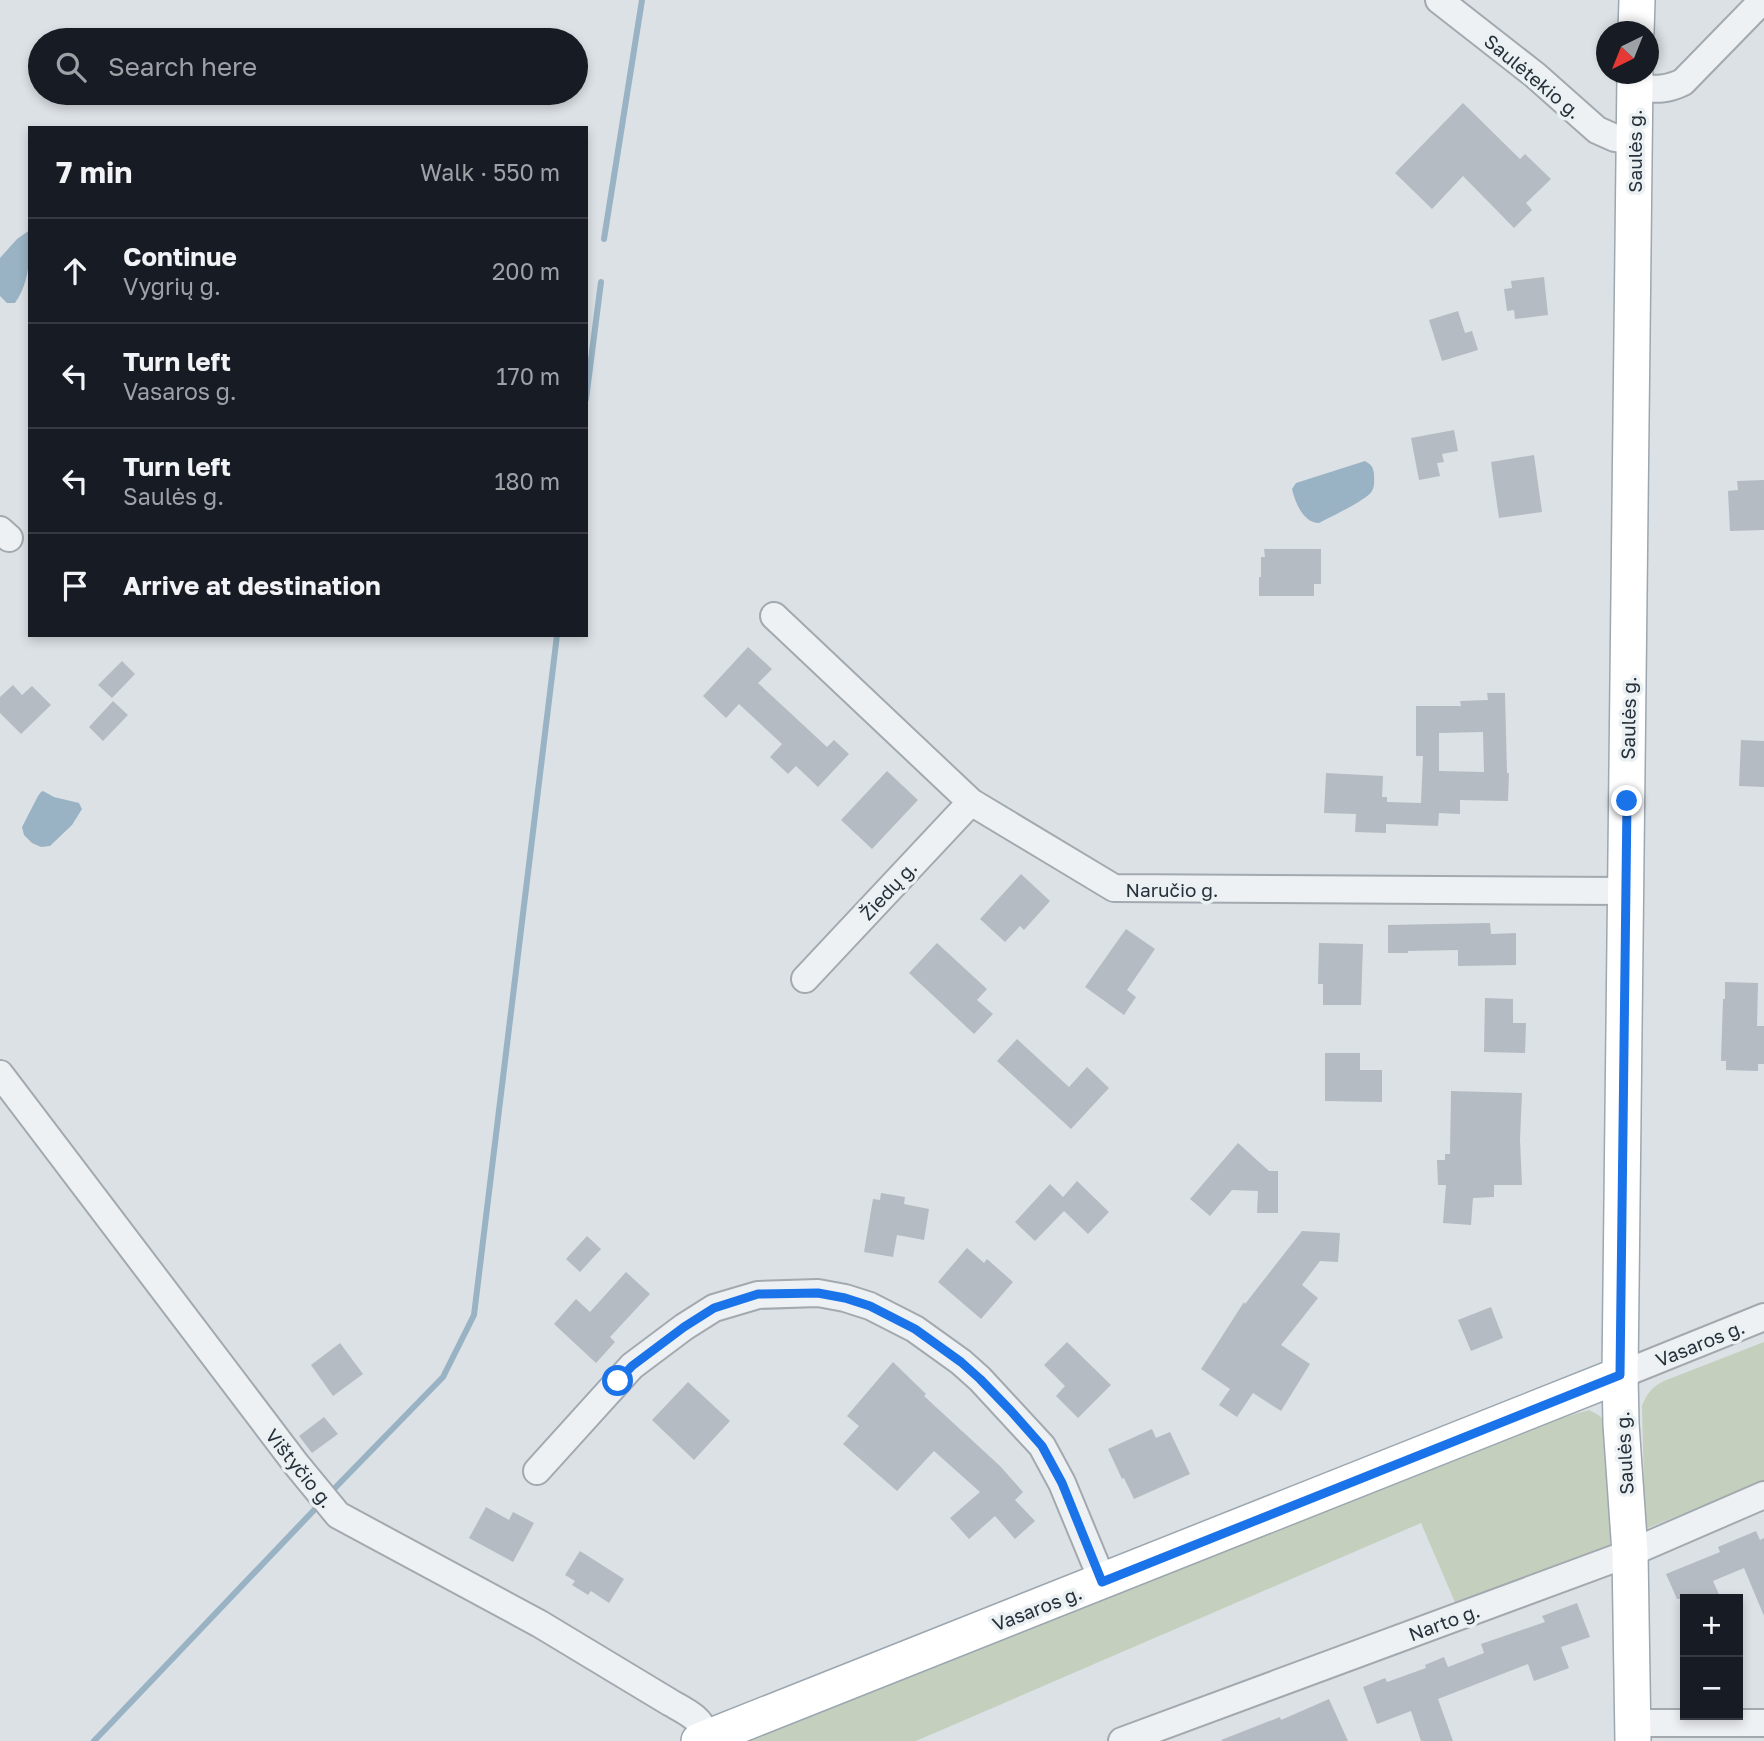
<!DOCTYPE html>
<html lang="en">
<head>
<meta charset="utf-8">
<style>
	:root { --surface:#171b24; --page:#20242c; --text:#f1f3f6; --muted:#9ea1a6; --line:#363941 }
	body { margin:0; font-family:"Golos Text",sans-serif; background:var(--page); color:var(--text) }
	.controls { position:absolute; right:21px; bottom:21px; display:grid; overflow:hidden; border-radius:0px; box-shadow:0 4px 10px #0003 }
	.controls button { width:63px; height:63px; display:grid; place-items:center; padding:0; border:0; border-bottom:2px solid var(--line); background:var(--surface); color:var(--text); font:35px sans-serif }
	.compass { position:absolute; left:1596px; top:21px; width:63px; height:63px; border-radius:50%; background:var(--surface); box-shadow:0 4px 10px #0003; rotate:223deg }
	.stop { position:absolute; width:21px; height:21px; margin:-16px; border:5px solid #1a73e8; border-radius:50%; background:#fff }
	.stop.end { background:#1a73e8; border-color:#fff; box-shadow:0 2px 7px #0008 }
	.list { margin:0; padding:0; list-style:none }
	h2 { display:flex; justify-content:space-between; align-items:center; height:91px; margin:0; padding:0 28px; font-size:30px }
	h2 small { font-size:23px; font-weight:400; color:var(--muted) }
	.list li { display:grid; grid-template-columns:46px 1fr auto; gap:21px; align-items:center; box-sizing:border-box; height:105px; padding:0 28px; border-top:2px solid var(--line) }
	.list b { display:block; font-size:26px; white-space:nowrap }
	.list p { margin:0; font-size:23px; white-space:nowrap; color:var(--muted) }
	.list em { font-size:23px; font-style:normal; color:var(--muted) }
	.icon { flex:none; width:38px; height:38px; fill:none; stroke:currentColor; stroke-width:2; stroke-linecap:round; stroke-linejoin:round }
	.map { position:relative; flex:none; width:1764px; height:1741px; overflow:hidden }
	.search { position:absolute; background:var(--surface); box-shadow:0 4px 10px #0003; left:28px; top:28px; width:560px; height:77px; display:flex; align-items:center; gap:18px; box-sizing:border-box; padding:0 24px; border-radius:38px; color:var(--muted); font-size:26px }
	.panel { position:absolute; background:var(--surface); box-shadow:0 4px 10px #0003; left:28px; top:126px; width:560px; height:511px; border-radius:0px }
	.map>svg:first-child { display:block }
	.green { fill:#c4cfbe }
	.water { fill:#99b3c4 }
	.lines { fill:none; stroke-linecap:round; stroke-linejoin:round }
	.stream { stroke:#99b3c4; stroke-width:6 }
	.building { fill:#b4bbc2; fill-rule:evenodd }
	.minor-casing { stroke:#a2a9af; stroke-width:30 }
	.major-casing { stroke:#9ca7b0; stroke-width:38 }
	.minor { stroke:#eef1f4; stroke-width:26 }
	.major { stroke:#fff; stroke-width:35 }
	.route { stroke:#1a73e8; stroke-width:9 }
	.labels { text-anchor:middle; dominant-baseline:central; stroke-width:7; stroke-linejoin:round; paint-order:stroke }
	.street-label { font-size:19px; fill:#27313b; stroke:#ebf0f3 }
</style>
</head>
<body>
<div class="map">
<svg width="1764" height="1741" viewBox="0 0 1764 1741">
	<rect width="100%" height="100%" fill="#dce1e5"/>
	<path class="green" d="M 1764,1342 L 1764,1481 L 1645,1529 L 1642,1406 C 1647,1393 1652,1387 1664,1381 Z
		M 1589,1410 C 1602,1416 1607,1421 1612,1434 L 1610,1546 L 1457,1607 L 1421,1523 L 916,1741 L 747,1741 L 869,1689 L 1510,1433 Z"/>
	<path class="water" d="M 30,230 C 30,256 30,282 15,303 L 7,303 L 0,296 L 0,258 L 17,239 Z
		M 1365,461 C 1372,465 1373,467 1374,474 C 1374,479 1375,486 1372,491 C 1367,500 1330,517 1319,523 C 1303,523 1295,502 1292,489 L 1296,483 Z
		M 43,791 L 54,797 L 79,803 L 82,809 L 72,825 L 50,846 L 41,847 L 32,843 L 24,835 L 22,827 L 38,796 L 41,792 Z"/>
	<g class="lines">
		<path class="stream" d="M 604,239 L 642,0
			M 586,399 L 601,282
			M 332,1491 L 443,1377 L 474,1315 L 557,635
			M 94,1741 L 316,1508"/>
	</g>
	<path class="building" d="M 1463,103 L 1520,159 L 1525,154 L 1551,179 L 1526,203 L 1532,210 L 1514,228 L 1463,176 L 1432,209 L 1395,173 Z
		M 1544,277 L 1548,315 L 1515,319 L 1514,310 L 1507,311 L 1504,289 L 1512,288 L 1511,281 Z
		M 1458,311 L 1465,333 L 1472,331 L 1478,350 L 1442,361 L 1429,320 Z
		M 1454,430 L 1458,451 L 1442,454 L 1444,462 L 1437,463 L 1440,476 L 1419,480 L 1411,438 Z
		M 1534,455 L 1542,512 L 1499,518 L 1491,462 Z
		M 1764,480 L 1764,530 L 1730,531 L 1728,491 L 1738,490 L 1737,481 Z
		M 1264,549 L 1321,549 L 1321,584 L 1314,584 L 1314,596 L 1259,596 L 1259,577 L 1261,577 L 1261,557 L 1265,557 Z
		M 748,647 L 772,669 L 758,683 L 827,747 L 834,740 L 849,754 L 818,787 L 796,766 L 788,774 L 770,757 L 782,744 L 739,704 L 726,718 L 703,696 Z
		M 122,661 L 135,674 L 112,698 L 98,685 Z
		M 13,685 L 22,695 L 32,686 L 51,705 L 21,734 L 0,713 L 0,697 Z
		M 1487,693 L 1505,693 L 1507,773 L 1509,773 L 1508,801 L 1460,800 L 1460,814 L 1439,813 L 1438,826 L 1386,824 L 1386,833 L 1355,832 L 1356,814 L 1324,813 L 1326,773 L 1383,776 L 1382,797 L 1387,797 L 1387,802 L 1421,803 L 1423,756 L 1416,756 L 1416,706 L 1461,706 L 1460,701 L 1488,700 ZM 1483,732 L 1484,772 L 1439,771 L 1439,733 Z
		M 113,701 L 128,715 L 103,741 L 89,727 Z
		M 1741,740 L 1764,741 L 1764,787 L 1739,786 Z
		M 887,771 L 918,800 L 872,849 L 841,820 Z
		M 1021,874 L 1050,901 L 1024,930 L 1020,926 L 1005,942 L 980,919 Z
		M 1490,923 L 1491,934 L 1516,933 L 1516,965 L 1458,966 L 1458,950 L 1408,951 L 1408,953 L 1388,953 L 1388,925 Z
		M 1126,929 L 1155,949 L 1127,990 L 1136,997 L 1124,1015 L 1085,987 Z
		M 937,943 L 987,989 L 977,1000 L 993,1014 L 974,1034 L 909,973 Z
		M 1319,943 L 1363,944 L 1361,1005 L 1323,1005 L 1323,984 L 1318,984 Z
		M 1725,982 L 1758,983 L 1757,1026 L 1764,1026 L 1764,1064 L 1758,1064 L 1758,1071 L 1726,1070 L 1726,1061 L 1721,1061 L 1723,999 L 1725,999 Z
		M 1485,998 L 1513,999 L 1513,1023 L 1526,1023 L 1525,1053 L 1484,1052 Z
		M 1017,1039 L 1069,1087 L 1087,1067 L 1109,1088 L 1071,1129 L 997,1061 Z
		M 1325,1053 L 1360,1053 L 1360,1070 L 1382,1070 L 1382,1102 L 1325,1101 Z
		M 1451,1091 L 1522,1093 L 1520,1140 L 1522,1185 L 1494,1185 L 1494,1197 L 1473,1198 L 1471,1225 L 1443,1223 L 1446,1185 L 1438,1185 L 1437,1160 L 1445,1160 L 1445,1154 L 1450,1154 Z
		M 1238,1143 L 1269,1171 L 1278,1171 L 1278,1213 L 1257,1213 L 1258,1191 L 1232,1190 L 1210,1216 L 1190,1199 Z
		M 1077,1181 L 1109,1212 L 1088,1234 L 1064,1211 L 1035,1241 L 1015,1222 L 1050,1184 L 1063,1197 Z
		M 881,1193 L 905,1197 L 904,1204 L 929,1209 L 924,1240 L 897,1235 L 893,1257 L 864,1252 L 873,1199 L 880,1200 Z
		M 1302,1231 L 1340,1233 L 1338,1262 L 1320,1261 L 1302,1285 L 1318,1298 L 1281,1345 L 1310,1364 L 1281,1411 L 1253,1393 L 1237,1417 L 1219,1405 L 1230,1389 L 1201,1369 L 1244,1302 L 1245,1304 Z
		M 587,1236 L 601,1249 L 580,1272 L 566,1259 Z
		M 967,1248 L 984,1263 L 987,1259 L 1013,1282 L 981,1319 L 938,1282 Z
		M 626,1272 L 650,1294 L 610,1337 L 615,1342 L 596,1363 L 554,1324 L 576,1299 L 590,1312 Z
		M 1491,1307 L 1503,1338 L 1471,1351 L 1458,1320 Z
		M 1067,1342 L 1111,1385 L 1078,1418 L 1056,1396 L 1065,1386 L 1044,1365 Z
		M 340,1343 L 363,1374 L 333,1396 L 311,1365 Z
		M 893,1362 L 926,1394 L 924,1396 L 1000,1466 L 1023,1492 L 1015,1500 L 1035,1521 L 1015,1539 L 995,1516 L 969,1539 L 950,1518 L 980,1492 L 934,1451 L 897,1491 L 843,1444 L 859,1426 L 847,1416 Z
		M 688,1382 L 730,1421 L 694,1460 L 652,1420 Z
		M 324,1417 L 338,1434 L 312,1453 L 299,1436 Z
		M 1152,1429 L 1156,1438 L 1170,1432 L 1190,1474 L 1134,1499 L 1124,1478 L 1122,1479 L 1108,1449 Z
		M 486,1507 L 509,1520 L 513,1512 L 534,1523 L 513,1562 L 469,1538 Z
		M 1756,1531 L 1760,1540 L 1764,1538 L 1764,1616 L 1744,1568 L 1713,1581 L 1721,1599 L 1677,1599 L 1666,1574 L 1720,1552 L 1718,1547 Z
		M 580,1551 L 624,1579 L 609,1603 L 591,1591 L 588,1595 L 572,1585 L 575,1581 L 565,1575 Z
		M 1577,1603 L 1590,1637 L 1561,1647 L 1569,1668 L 1534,1681 L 1528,1664 L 1438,1699 L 1453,1741 L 1421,1741 L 1411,1711 L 1377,1724 L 1363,1687 L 1385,1678 L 1387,1682 L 1426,1668 L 1425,1665 L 1444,1657 L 1448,1667 L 1484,1653 L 1481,1644 L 1545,1622 L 1542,1616 Z
		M 1329,1699 L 1348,1741 L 1222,1741 L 1221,1740 L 1280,1717 L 1281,1720 Z"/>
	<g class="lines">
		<g class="minor-casing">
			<path id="minor" d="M 1439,0 L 1535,75 L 1597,130 L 1615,138 L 1633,141
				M 1635,88 C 1654,89 1665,91 1683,82 L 1763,0
				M 0,530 L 9,538
				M 774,616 L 971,802 L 1114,888 L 1626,891
				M 805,979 L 971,802
				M 0,1074 L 296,1464 L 338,1515 L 540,1624 L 671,1703 C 689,1713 699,1717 708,1737
				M 1620,1375 L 1764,1317
				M 537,1471 L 632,1366 L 684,1327 L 714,1308 L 758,1295 L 818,1293 L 845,1298 L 870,1306 L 915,1329 L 961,1362 L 980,1379 L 1042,1446 L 1062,1483 L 1103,1582
				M 1633,1723 L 1764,1723
				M 1122,1741 L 1630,1553 L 1764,1495"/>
		</g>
		<g class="major-casing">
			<path id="major" d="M 1636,32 L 1637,0
				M 699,1741 L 1620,1375
				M 1633,1741 L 1630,1553 L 1621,1424 L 1620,1375 L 1635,74"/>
		</g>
		<use href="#minor" class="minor"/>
		<use href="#major" class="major"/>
	</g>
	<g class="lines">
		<path class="route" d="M 618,1381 L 632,1366 L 684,1327 L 714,1308 L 758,1294 L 818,1293 L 845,1298 L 870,1306 L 915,1329 L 961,1362 L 980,1379 L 1011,1411 L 1042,1446 L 1062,1483 L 1102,1582 L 1620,1375 L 1627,801"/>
	</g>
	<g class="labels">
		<g class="street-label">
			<text transform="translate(1533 76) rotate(40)">Saulėtekio g.</text>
			<text transform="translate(1634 151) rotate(-90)">Saulės g.</text>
			<text transform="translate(1628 718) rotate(-89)">Saulės g.</text>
			<text x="1172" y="889">Naručio g.</text>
			<text transform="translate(888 890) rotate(-47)">Žiedų g.</text>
			<text transform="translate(1700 1343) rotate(-22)">Vasaros g.</text>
			<text transform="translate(1624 1453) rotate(-93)">Saulės g.</text>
			<text transform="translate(300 1468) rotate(51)">Vištyčio g.</text>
			<text transform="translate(1037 1608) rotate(-21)">Vasaros g.</text>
			<text transform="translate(1444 1622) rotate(-20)">Narto g.</text>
		</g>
	</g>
</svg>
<div class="controls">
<button>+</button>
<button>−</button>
</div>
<svg class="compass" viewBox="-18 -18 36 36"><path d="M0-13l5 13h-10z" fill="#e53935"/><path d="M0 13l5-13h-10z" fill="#9ea1a6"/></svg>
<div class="stop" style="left:618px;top:1381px"></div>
<div class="stop end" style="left:1627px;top:801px"></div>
<div class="search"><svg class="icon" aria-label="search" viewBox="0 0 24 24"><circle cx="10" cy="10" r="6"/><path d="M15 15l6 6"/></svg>Search here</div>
<section class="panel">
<h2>7 min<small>Walk · 550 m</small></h2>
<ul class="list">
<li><svg class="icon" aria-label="ahead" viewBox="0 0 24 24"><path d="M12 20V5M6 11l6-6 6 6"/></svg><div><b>Continue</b><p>Vygrių g.</p></div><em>200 m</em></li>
<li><svg class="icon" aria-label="left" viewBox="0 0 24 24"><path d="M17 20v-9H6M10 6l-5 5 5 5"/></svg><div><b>Turn left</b><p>Vasaros g.</p></div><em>170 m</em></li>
<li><svg class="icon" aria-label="left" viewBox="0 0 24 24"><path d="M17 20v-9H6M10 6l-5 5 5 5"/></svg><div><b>Turn left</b><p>Saulės g.</p></div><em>180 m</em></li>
<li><svg class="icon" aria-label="arrive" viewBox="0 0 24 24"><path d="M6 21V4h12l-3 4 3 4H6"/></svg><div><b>Arrive at destination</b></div></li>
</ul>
</section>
</div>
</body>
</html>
